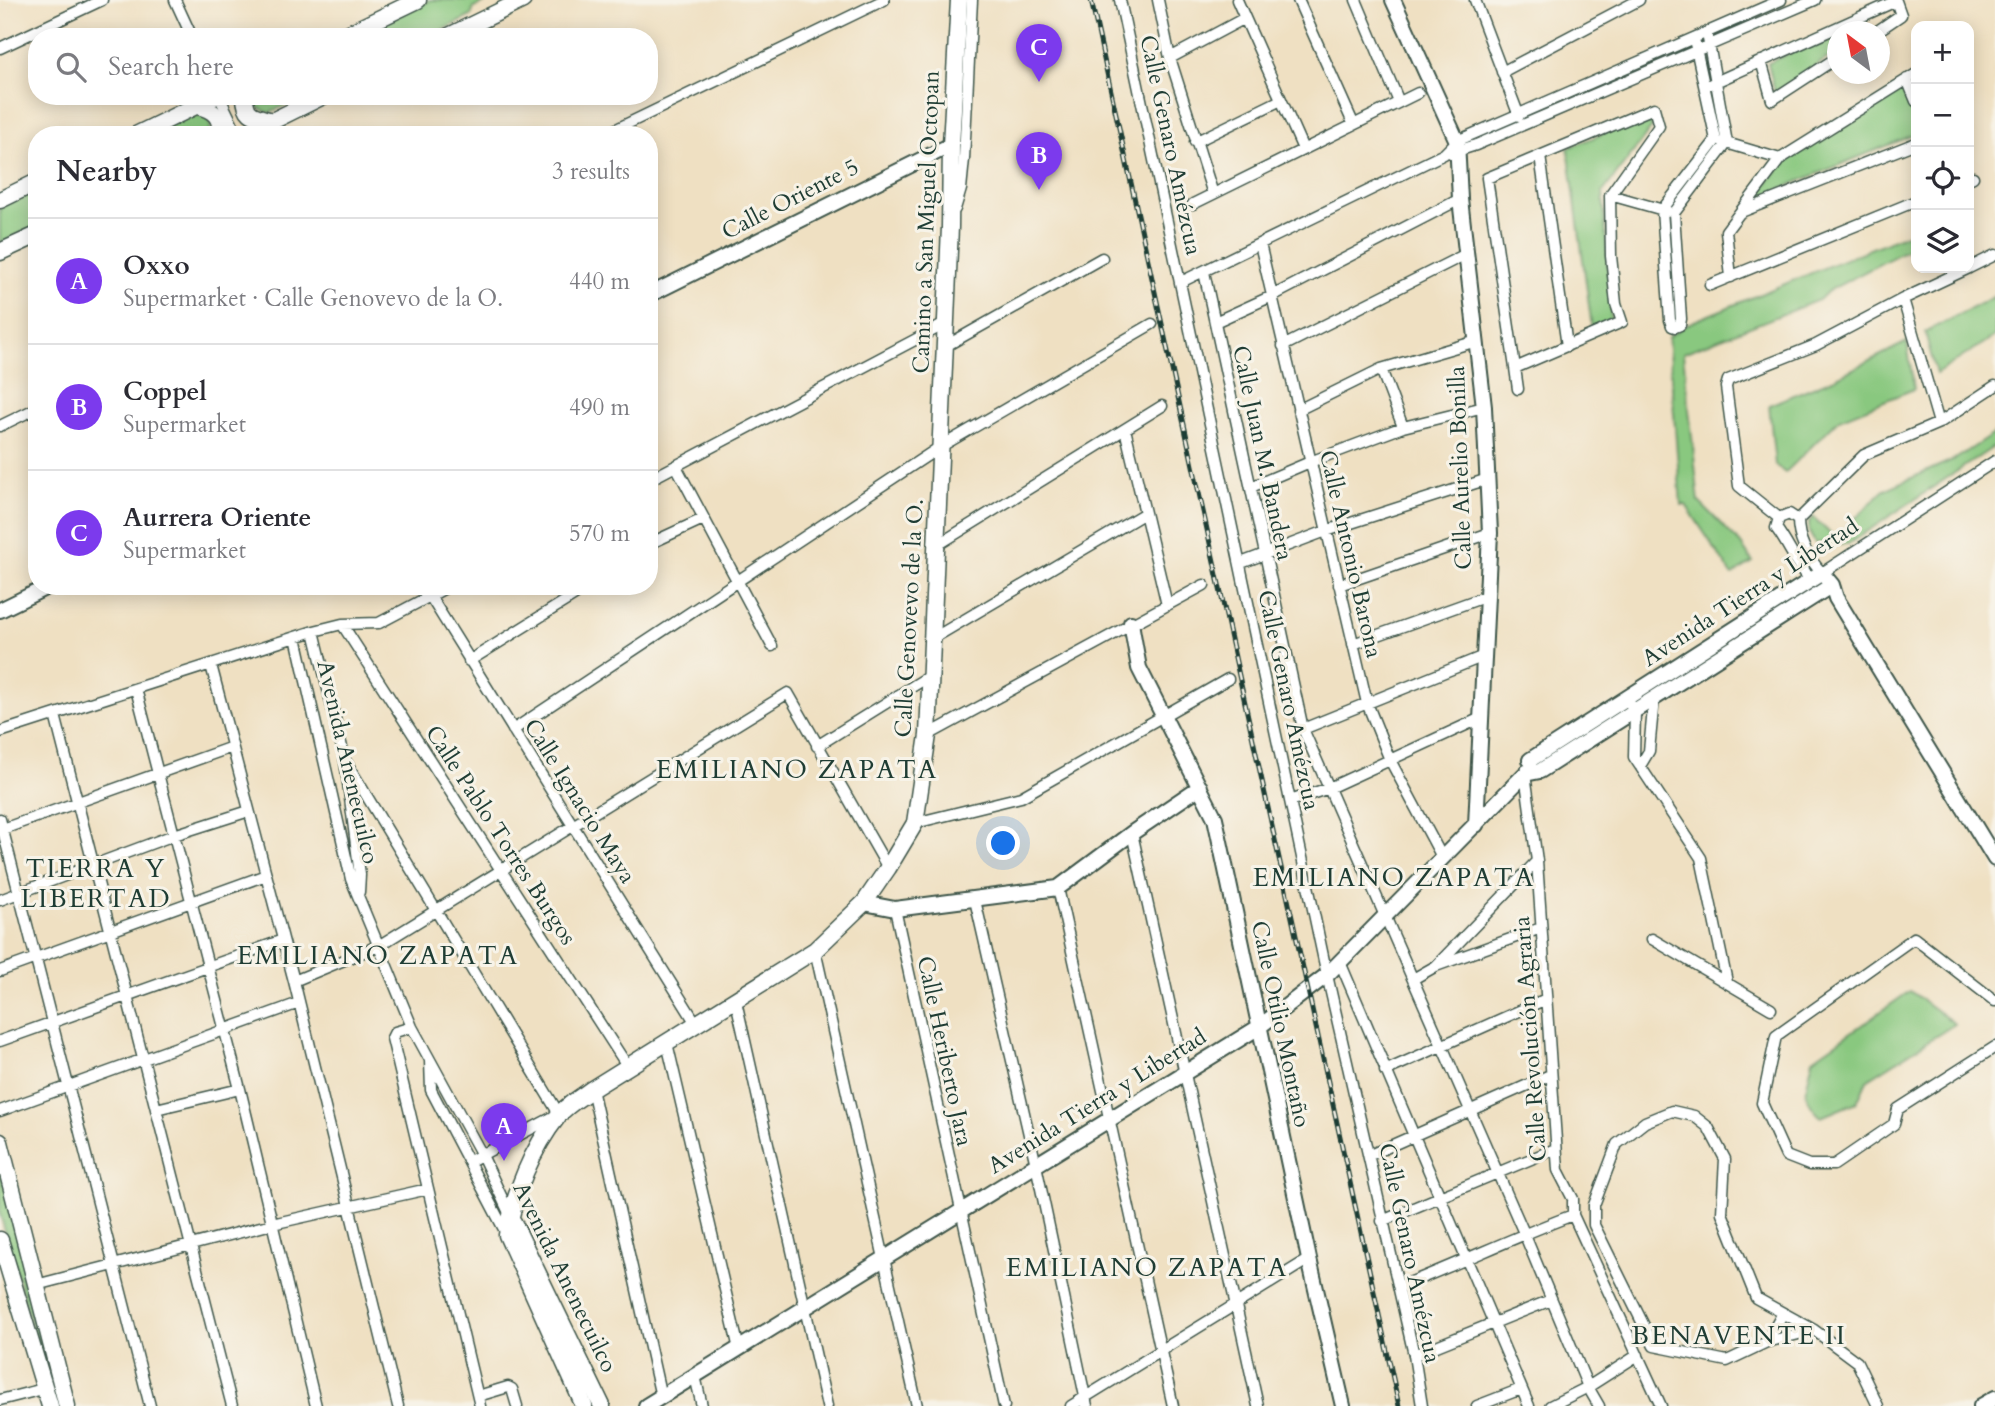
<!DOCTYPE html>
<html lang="en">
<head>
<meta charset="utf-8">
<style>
	:root { --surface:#fff; --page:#f7f7f7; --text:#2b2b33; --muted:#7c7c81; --line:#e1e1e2; --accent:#7c3aed }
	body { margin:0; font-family:Cardo,serif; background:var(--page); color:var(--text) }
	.controls { position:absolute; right:21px; top:21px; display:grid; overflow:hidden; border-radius:14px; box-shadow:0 4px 18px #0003 }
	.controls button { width:63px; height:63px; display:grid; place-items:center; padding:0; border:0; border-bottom:2px solid var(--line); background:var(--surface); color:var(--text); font:35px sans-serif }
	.compass { position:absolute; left:1827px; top:21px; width:63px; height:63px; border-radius:50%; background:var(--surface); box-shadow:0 4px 18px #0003; rotate:328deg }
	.you { position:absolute; left:1004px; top:844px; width:24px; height:24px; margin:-18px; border:5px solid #fff; border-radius:50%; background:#1a73e8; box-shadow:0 0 0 10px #1a73e833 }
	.badge { display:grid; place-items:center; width:46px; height:46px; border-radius:50%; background:var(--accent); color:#fff; font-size:23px; font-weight:700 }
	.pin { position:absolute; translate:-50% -58px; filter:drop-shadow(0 2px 4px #0008) }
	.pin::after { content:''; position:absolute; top:37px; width:24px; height:21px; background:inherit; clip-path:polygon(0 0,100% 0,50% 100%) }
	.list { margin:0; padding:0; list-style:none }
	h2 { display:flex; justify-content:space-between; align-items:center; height:91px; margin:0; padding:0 28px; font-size:30px }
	h2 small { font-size:23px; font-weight:400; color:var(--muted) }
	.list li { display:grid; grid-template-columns:46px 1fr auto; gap:21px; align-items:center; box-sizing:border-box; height:126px; padding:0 28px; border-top:2px solid var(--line) }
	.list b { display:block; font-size:26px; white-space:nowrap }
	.list p { margin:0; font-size:23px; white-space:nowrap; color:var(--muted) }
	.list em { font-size:23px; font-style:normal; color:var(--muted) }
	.icon { flex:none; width:38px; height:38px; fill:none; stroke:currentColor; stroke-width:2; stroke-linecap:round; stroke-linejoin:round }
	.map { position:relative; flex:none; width:1995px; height:1406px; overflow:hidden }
	.search { position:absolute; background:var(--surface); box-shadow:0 4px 18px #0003; left:28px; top:28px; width:630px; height:77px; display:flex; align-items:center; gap:18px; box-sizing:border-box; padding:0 24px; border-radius:28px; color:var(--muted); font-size:26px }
	.panel { position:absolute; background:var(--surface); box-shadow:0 4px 18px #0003; left:28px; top:126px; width:630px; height:469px; border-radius:28px }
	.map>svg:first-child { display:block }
	.green { fill:#89c87f; stroke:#54825a; stroke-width:2 }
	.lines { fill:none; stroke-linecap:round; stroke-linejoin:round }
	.street-casing { stroke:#3e5549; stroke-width:13 }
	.secondary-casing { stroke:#3e5549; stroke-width:18 }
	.primary-casing { stroke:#3e5549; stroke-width:19 }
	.street { stroke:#fff; stroke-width:10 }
	.secondary { stroke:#fff; stroke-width:14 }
	.primary { stroke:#fff; stroke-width:16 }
	.rail-casing { stroke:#1f3d34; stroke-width:5 }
	.rail { stroke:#f7f3e8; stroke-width:2.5; stroke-dasharray:8; stroke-linecap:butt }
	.labels { text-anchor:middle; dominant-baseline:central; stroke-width:6; stroke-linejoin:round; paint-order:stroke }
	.street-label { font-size:23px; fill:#1f3d34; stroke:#f7f3e8 }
	.quarter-label { font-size:26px; letter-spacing:2px; fill:#1f3d34; stroke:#f7f3e8 }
</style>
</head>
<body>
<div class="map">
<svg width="1995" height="1406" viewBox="0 0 1995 1406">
	<rect width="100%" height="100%" fill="#f7f3e8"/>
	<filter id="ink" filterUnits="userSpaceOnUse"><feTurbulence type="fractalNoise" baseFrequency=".0143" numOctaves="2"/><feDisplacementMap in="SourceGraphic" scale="14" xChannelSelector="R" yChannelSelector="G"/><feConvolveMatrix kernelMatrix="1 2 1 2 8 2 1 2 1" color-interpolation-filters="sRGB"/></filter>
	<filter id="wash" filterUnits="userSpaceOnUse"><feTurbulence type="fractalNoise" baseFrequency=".00686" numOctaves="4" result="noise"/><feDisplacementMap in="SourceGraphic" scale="28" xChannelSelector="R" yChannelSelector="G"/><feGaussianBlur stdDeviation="1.57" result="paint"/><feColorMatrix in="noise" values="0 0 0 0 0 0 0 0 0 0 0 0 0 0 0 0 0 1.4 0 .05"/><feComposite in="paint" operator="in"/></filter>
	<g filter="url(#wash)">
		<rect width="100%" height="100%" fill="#efe0c2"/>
		<path class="green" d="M 430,0 L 490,0 L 474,8 L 471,16 L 428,37 L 354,37 Z
			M 1838,32 L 1837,52 L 1775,93 L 1768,63 Z
			M 1905,86 L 1916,113 L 1916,134 L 1755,199 L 1782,164 Z
			M 255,96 L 305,96 L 269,113 L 257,107 Z
			M 195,113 L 208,118 L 211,128 L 207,135 L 151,135 Z
			M 1649,115 L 1652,127 L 1603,192 L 1611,320 L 1592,328 L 1568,148 Z
			M 37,190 L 37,226 L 0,243 L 0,207 Z
			M 1916,230 L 1916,245 L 1828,291 L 1819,300 L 1683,353 L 1699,502 L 1740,543 L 1753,562 L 1732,575 L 1686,505 L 1681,505 L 1668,337 L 1692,322 Z
			M 1995,296 L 1995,336 L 1936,374 L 1925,332 Z
			M 1907,342 L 1914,389 L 1839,419 L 1785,473 L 1775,465 L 1769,405 L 1835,378 Z
			M 1995,433 L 1995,446 L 1848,544 L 1815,543 L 1809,532 L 1809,522 L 1813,517 L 1835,538 L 1884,490 L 1957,458 Z
			M 1910,991 L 1955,1024 L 1867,1080 L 1857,1102 L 1821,1117 C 1799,1096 1807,1087 1813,1059 Z
			M 0,1160 L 61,1406 L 55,1406 L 0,1214 Z"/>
	</g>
	<g filter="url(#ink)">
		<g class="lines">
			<g class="street-casing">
				<path id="street" d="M 175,0 L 192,37
					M 1120,0 L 1327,975 L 1414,1355 L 1422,1406
					M 1158,0 L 1170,58 L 1213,194
					M 1237,0 L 1303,149
					M 1298,0 L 1353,123
					M 1356,0 L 1399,102
					M 1475,0 L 1519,116
					M 1694,39 L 1716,140 L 1662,210 L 1670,320 L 1672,326 L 1675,327 L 1680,325 L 1681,319 L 1674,213 L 1727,143 L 1707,33
					M 0,48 L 102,0
					M 1170,58 L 1245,18
					M 1761,61 L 1772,100 L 1838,57
					M 1502,72 L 1639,0
					M 1907,79 L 1916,101
					M 1711,84 L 1896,1 L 1901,15 L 1876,32
					M 219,96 L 238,135
					M 604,135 L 884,0
					M 1195,142 L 1281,100
					M 1723,142 L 1780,159
					M 1451,153 L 1476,145 L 1815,0
					M 1540,156 L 1567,346
					M 1969,179 L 1973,177
					M 1610,195 L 1667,211
					M 1193,204 L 1418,93
					M 955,209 L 961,189 L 964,159 L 972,0
					M 1741,212 L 1916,143
					M 1260,244 L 1367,703 L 1390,760 L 1443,859
					M 1969,268 L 1995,255
					M 1204,272 L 1303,729 L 1524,1233 L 1588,1387 L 1599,1406
					M 1731,277 L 1726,231 L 1780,159 L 1916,74
					M 1181,282 L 1444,154 L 1457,141 L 1781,0
					M 1710,285 L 1916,201
					M 1903,299 L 1939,423
					M 1215,322 L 1272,296 L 1460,199
					M 1283,346 L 1466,254
					M 944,347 L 1102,258
					M 1515,368 L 1622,322 L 1616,304 L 1611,256 L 1610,195 L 1659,126 L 1654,108 L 1487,178 L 1515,368 L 1518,389
					M 1381,369 L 1403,427
					M 1995,386 L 1939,423 L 1864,455 L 1798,520 C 1798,540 1808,558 1822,573 L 1995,461
					M 1298,410 L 1381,369 L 1477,341
					M 0,426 L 37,408
					M 1125,429 L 1167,605
					M 676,466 L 772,646
					M 649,480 L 945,324
					M 1251,487 L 1310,462 L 1403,427 L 1484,407
					M 1779,518 L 1739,486 L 1726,387 L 1728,380 L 1816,345 L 1903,299 L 1969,268
					M 1779,518 L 1776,528 C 1789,545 1796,565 1811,580
					M 1779,518 L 1789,514 L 1798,520
					M 649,544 L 703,519
					M 936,546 L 1162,406
					M 1241,563 L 1326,531 L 1488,479
					M 1339,585 L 1490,533
					M 430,596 L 697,1025
					M 342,624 L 628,1067
					M 314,631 L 345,760 L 360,875 L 359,892
					M 296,637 L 351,879 L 412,1027 L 482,1155 L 510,1215
					M 932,639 L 1145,513
					M 1353,644 L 1487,596
					M 469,661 L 575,595 L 575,586
					M 211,665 L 294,981 L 398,1406
					M 136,689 L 240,1089 L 316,1406
					M 1626,698 L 1635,711 L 1634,757 L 1701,858 L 1727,982
					M 55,715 L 232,1406
					M 1303,729 L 1484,656
					M 513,730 L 940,447 L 1152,324
					M 0,732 L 314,631 L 342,624 L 379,623 L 449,586
					M 928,735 L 1204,585
					M 817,746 L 931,675
					M 345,760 L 559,1114 L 470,1161
					M 1640,766 L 1649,751 L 1654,698
					M 1526,770 L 1525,774 L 1537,861 L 1558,1170 L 1573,1199 L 1573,1215 L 1661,1406
					M 1290,801 L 1329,788 L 1481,718
					M 0,819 L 150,1406
					M 915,823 L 1021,797 L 1228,679
					M 0,830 L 232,747
					M 1132,833 L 1258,1406
					M 1058,888 L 1173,1406
					M 0,900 L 174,835 L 249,811
					M 975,900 L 1036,1165 L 1087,1406
					M 895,909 L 1004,1406
					M 1652,939 L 1771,1009
					M 815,950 L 917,1406
					M 1340,962 L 1529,1406
					M 1436,966 L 1537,861
					M 0,971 L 266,875
					M 1413,979 L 1436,966 L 1541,928
					M 294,981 L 380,945 L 788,693 L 888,868
					M 736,1001 L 827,1406
					M 1995,1001 L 1914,938 L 1776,1036 L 1762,1103 L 1786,1156 L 1809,1165 L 1834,1165 L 1894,1124 L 1898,1109 L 1995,1047
					M 412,1027 L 395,1032 L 392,1038 L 480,1406
					M 0,1041 L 283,940
					M 667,1043 L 739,1349
					M 430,1060 L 431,1090 L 506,1233
					M 1385,1071 L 1546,999
					M 592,1089 L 661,1397
					M 156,1109 L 240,1089
					M 0,1111 L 299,1003
					M 1370,1155 L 1550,1075
					M 1382,1221 L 1555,1149
					M 36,1285 L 272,1224 L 428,1189
					M 1399,1287 C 1458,1264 1514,1237 1573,1215
					M 1814,1330 L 1767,1342 L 1727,1361 L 1654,1346 L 1594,1225 L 1594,1205 L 1617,1144 L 1645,1122 L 1672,1111 L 1694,1116 L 1708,1127 L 1725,1159 L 1722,1213 L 1756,1298 L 1814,1330 L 1857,1362 L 1878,1406
					M 1767,1342 L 1783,1313
					M 1414,1355 L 1551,1300
					M 695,1376 L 702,1406
					M 478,1396 L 508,1387 L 512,1389 L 517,1406
					M 0,1400 L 47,1388
					M 1071,1406 L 1309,1259
					M 1477,1406 L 1521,1389
					M 1550,1406 L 1588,1387 L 1638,1355"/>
			</g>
			<g class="secondary-casing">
				<path id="secondary" d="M 1393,0 L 1457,141 L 1460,199 L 1484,407 L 1490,533 L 1476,825
					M 649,295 L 951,145
					M 0,610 L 49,586
					M 1131,623 L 1139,668 L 1215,818 L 1309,1259 L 1343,1406
					M 1530,760 L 1822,573 L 1832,585 L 1836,598 L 1995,859
					M 864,903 L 895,909 L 1058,888 L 1132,833 L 1200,787
					M 646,1406 L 1259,1027 L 1327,975 L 1525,774 L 1540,771 L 1832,585
					M 1981,1406 L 1995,1398"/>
			</g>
			<g class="primary-casing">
				<path id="primary" d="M 341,37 L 418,0
					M 447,37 L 523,0
					M 245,96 C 245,117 255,116 273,121
					M 197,106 C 212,109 225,118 218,135
					M 136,135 L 216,96
					M 244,135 L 323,96
					M 0,200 L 37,182
					M 0,252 L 37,235
					M 0,1142 L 67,1406
					M 513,1222 L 602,1406
					M 0,1240 L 50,1406
					M 584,1406 L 507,1235 C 514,1193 532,1149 558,1116 C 566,1105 582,1097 592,1089 L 815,950 L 864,903 L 888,868 L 915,823 L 928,735 L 950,227 L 951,145 L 959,0"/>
			</g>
			<use href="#street" class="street"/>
			<use href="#secondary" class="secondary"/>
			<use href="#primary" class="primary"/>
			<g class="rail-casing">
				<path id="rail" d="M 1091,0 L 1399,1406"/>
			</g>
			<use href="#rail" class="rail"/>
		</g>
	</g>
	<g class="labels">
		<g class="street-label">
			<text transform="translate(1171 145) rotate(78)">Calle Genaro Amézcua</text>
			<text transform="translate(790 199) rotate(-27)">Calle Oriente 5</text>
			<text transform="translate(926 222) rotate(-88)">Camino a San Miguel Octopan</text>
			<text transform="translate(1263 453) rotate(78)">Calle Juan M. Bandera</text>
			<text transform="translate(1460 468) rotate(-92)">Calle Aurelio Bonilla</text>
			<text transform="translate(1351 554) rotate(77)">Calle Antonio Barona</text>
			<text transform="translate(1750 592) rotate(-33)">Avenida Tierra y Libertad</text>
			<text transform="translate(909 618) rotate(-87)">Calle Genovevo de la O.</text>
			<text transform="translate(1289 700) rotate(78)">Calle Genaro Amézcua</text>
			<text transform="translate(348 762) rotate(77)">Avenida Anenecuilco</text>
			<text transform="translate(580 801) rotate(58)">Calle Ignacio Maya</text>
			<text transform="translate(501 835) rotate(57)">Calle Pablo Torres Burgos</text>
			<text transform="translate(1281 1024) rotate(78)">Calle Otilio Montaño</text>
			<text transform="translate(1530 1039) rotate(-94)">Calle Revolución Agraria</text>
			<text transform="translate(945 1051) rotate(78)">Calle Heriberto Jara</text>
			<text transform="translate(1097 1101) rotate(-32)">Avenida Tierra y Libertad</text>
			<text transform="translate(1410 1253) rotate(78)">Calle Genaro Amézcua</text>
			<text transform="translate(565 1277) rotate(64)">Avenida Anenecuilco</text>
		</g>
		<g class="quarter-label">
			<text x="797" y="769">EMILIANO ZAPATA</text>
			<text x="96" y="868">TIERRA Y<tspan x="96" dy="30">LIBERTAD</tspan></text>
			<text x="1394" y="877">EMILIANO ZAPATA</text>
			<text x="378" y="955">EMILIANO ZAPATA</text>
			<text x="1147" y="1267">EMILIANO ZAPATA</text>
			<text x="1739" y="1335">BENAVENTE II</text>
		</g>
	</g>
</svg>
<div class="controls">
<button>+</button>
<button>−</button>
<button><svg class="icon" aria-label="locate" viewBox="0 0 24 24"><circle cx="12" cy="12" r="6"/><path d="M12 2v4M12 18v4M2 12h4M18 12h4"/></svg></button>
<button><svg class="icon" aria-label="layers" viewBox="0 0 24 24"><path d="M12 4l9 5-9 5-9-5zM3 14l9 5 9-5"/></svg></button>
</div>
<svg class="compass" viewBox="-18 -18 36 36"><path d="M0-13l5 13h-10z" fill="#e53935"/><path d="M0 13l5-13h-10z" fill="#7c7c81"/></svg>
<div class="you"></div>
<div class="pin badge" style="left:504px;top:1161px">A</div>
<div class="pin badge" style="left:1039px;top:190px">B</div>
<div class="pin badge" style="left:1039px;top:82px">C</div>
<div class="search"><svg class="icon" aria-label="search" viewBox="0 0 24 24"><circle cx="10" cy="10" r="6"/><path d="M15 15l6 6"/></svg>Search here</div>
<section class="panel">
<h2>Nearby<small>3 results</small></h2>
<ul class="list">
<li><span class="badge">A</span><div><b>Oxxo</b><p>Supermarket · Calle Genovevo de la O.</p></div><em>440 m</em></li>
<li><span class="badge">B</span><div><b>Coppel</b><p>Supermarket</p></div><em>490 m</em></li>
<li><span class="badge">C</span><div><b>Aurrera Oriente</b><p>Supermarket</p></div><em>570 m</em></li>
</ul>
</section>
</div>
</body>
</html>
